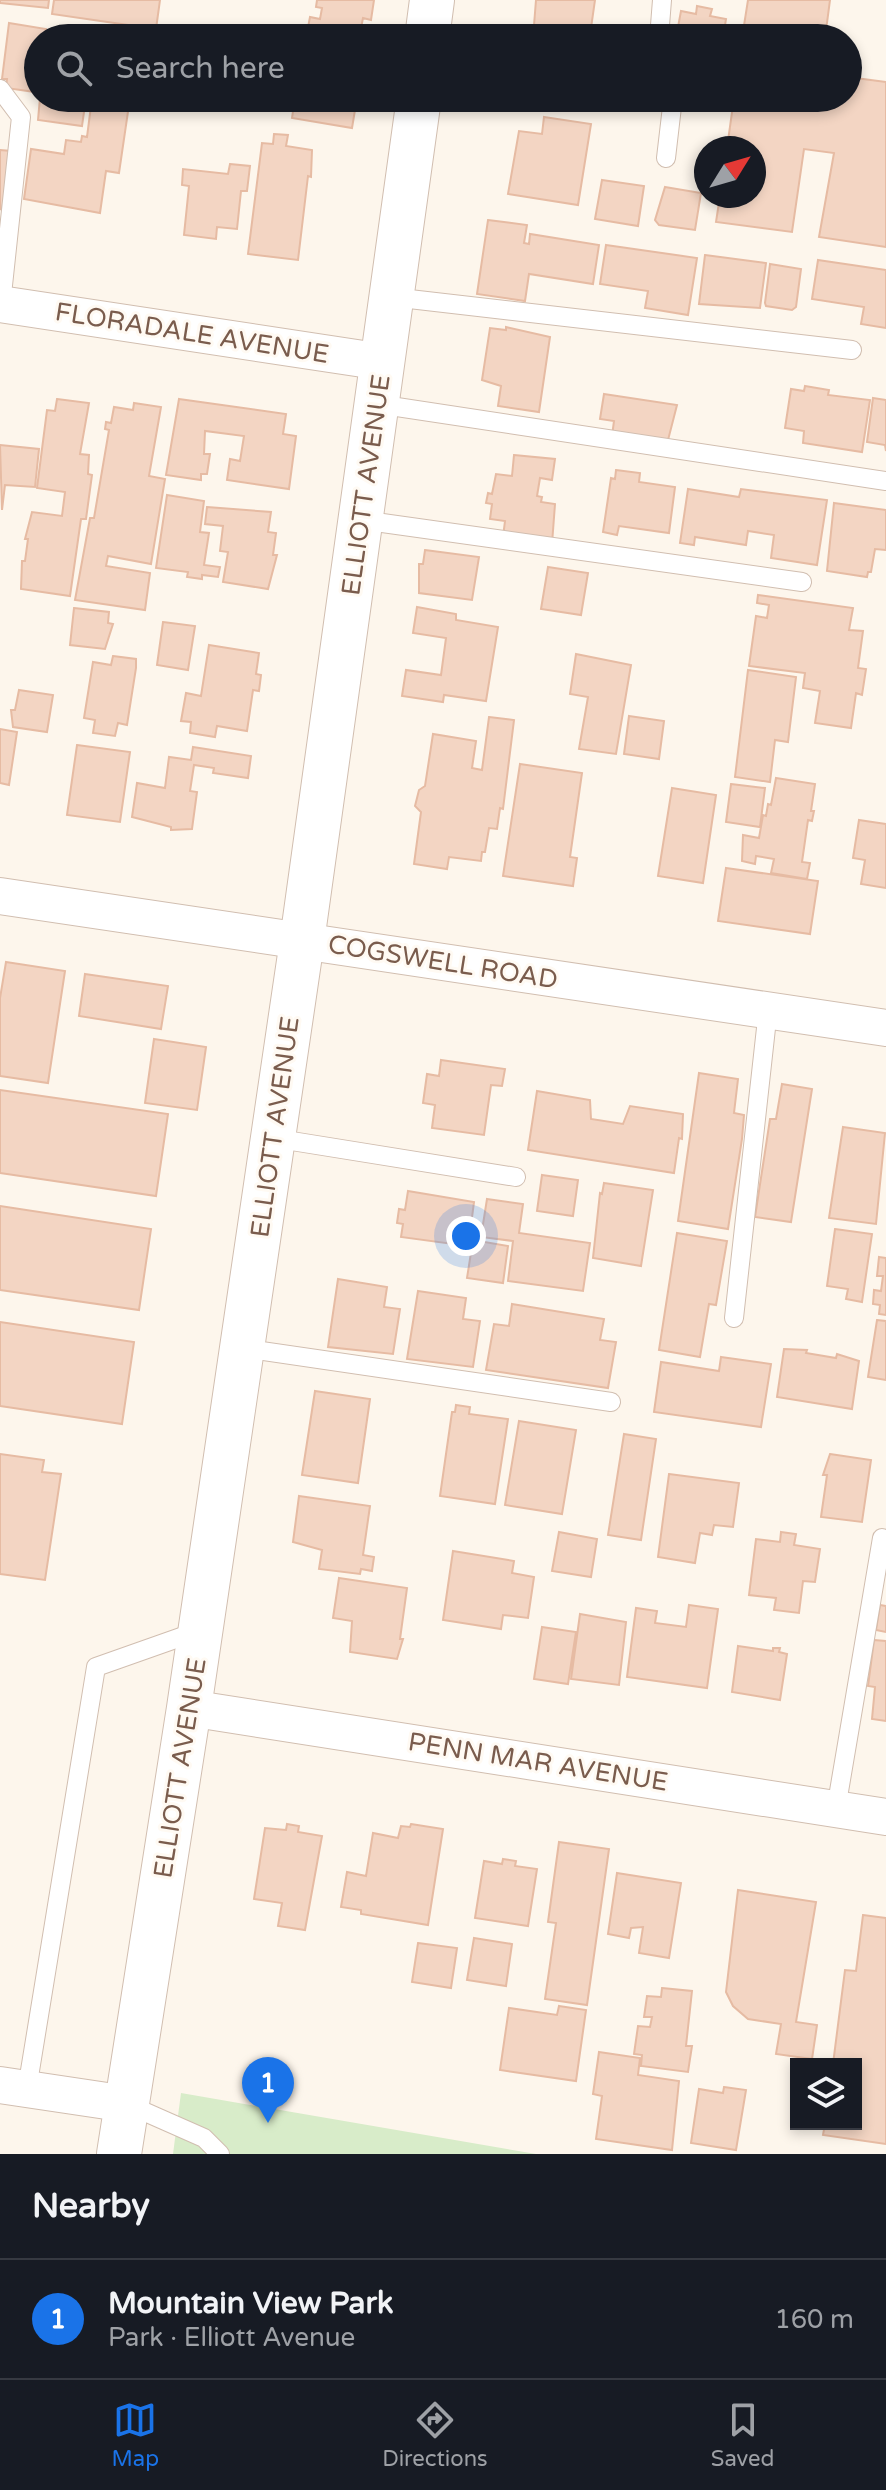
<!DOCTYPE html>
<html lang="en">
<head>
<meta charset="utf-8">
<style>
	:root { --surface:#171b24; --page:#20242c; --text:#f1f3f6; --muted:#9ea1a6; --line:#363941; --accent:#1a73e8 }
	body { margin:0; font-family:"Varela Round",sans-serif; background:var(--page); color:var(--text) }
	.controls { position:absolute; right:24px; bottom:24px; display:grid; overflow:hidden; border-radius:0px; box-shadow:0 4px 12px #0003 }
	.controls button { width:72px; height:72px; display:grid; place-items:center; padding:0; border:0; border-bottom:2px solid var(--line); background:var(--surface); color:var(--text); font:40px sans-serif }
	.compass { position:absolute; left:694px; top:136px; width:72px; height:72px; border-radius:50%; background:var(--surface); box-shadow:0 4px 12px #0003; rotate:53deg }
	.you { position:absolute; left:466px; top:1236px; width:28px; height:28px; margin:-20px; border:6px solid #fff; border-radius:50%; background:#1a73e8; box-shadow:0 0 0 12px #1a73e833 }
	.badge { display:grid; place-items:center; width:52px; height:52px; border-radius:50%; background:var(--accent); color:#fff; font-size:26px; font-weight:700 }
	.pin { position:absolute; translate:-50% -66px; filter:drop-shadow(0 2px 4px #0008) }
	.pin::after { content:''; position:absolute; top:42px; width:28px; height:24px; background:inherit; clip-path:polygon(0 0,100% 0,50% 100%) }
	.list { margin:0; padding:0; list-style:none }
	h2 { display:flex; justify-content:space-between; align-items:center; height:104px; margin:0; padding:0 32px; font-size:34px }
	h2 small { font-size:26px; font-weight:400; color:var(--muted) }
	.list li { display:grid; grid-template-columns:52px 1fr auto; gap:24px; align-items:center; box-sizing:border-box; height:120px; padding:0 32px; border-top:2px solid var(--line) }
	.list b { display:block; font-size:30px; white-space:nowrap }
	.list p { margin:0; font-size:26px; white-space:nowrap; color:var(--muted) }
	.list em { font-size:26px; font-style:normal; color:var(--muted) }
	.icon { flex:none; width:44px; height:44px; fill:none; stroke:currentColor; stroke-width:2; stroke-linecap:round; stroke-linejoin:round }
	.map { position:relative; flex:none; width:886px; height:2154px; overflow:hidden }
	.search { position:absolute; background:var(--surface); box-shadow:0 4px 12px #0003; left:24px; right:24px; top:24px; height:88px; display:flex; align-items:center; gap:20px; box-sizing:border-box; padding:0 28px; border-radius:44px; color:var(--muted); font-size:30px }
	.sheet { height:224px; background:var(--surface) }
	nav { display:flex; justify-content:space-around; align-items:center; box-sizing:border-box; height:112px; border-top:2px solid var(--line); background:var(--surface); font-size:22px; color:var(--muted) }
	nav a { display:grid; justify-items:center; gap:4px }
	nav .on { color:var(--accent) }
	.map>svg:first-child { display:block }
	.green { fill:#d8ecc9 }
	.building { fill:#f3d5c3; stroke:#e6bba3; stroke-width:2 }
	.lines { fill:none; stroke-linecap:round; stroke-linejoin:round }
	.service-casing { stroke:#d1beb0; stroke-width:20 }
	.minor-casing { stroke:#d1beb0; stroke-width:38 }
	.tertiary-casing { stroke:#d1beb0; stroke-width:46 }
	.service { stroke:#fff; stroke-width:18 }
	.minor { stroke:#fff; stroke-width:36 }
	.tertiary { stroke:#fff; stroke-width:44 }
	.labels { text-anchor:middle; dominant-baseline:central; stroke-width:6; stroke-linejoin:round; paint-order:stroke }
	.street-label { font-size:26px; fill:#7a5c4d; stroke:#fffaf3 }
</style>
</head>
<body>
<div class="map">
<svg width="886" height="2154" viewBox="0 0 886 2154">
	<rect width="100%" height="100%" fill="#fdf6ec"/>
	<path class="green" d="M 181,2093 L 536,2154 L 173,2154 Z"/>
	<path class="building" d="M 0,0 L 49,0 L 48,8 L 0,3 Z
		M 54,0 L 160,0 L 156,29 L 52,14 Z
		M 317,0 L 374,0 L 371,20 L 363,18 L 359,38 L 306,38 L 310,17 L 320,19 L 322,8 L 316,7 Z
		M 536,0 L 595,0 L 590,35 L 606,38 L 533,38 Z
		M 748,0 L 830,0 L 825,38 L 742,38 Z
		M 697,6 L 712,9 L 710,16 L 726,19 L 723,38 L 676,38 L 681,11 L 696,14 Z
		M 9,23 L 46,29 L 45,38 L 38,38 L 35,92 L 6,88 L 7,79 L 2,79 Z
		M 848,77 L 886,82 L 886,247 L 819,237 L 834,153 L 804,149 L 792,232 L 716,222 L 720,196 L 754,196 L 754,148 L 727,148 L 734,98 L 848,98 Z
		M 40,98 L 86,98 L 82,126 L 38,120 Z
		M 92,98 L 130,98 L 119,173 L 106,171 L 100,213 L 24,199 L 31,149 L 64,154 L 66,140 L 81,142 L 82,136 L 87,137 Z
		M 165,98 L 242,98 L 241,110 L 205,109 L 205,106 Z
		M 295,98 L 357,98 L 352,128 L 292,118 Z
		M 544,117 L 591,124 L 578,205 L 508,194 L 519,131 L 542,134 Z
		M 274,134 L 288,135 L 286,146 L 312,150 L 311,177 L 308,176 L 298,260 L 248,254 L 262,143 L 273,144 Z
		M 0,150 L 11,151 L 2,210 L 0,209 Z
		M 230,164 L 250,166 L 247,191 L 241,191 L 237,229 L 217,227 L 216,239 L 184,235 L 189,186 L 182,185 L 183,169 L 228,174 Z
		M 602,180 L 644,186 L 638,226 L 595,219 Z
		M 665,187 L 701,193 L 695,230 L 659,225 L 655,220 Z
		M 488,220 L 527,225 L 524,243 L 529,244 L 530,234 L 599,245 L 593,284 L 529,274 L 525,301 L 477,294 Z
		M 606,245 L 697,258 L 688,315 L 645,308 L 648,291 L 600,284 Z
		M 705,255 L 766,263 L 760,308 L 699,304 Z
		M 818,260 L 886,270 L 886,328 L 861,324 L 864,307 L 812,299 Z
		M 770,264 L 801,269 L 796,307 L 792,310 L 766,306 L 765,303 Z
		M 506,327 L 550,337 L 539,412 L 498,406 L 501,386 L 482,380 L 490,328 L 506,330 Z
		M 805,386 L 829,390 L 828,395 L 870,400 L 862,452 L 803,443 L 804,431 L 785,428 L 791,389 L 804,391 Z
		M 604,394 L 677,405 L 667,444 L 612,436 L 614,421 L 600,419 Z
		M 873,398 L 886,400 L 886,451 L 885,445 L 867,442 Z
		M 57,399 L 89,403 L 80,454 L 89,455 L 88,474 L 92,475 L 86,519 L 81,519 L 70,596 L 21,589 L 22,561 L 25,561 L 28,539 L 25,539 L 32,512 L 62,516 L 65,492 L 37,488 L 47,410 L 55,411 Z
		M 179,399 L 286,414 L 283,434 L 296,436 L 289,489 L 227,480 L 230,459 L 240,461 L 244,436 L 205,431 L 204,454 L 210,454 L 207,474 L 201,474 L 201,480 L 166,475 Z
		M 134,403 L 161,407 L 149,476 L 165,479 L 151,564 L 108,556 L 106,566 L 150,573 L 145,610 L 75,600 L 90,518 L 94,518 L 109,430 L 105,429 L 106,422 L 111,423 L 114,407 L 133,410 Z
		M 0,445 L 39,449 L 35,487 L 5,485 L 2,510 Z
		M 514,455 L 555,459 L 552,480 L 540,478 L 537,496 L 542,497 L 541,502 L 555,504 L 552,544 L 503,537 L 505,521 L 490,519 L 492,504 L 486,503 L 488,493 L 492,494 L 496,474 L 512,476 Z
		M 616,470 L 640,473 L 639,482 L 675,487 L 669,533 L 619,526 L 617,535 L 603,532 L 611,478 L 615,479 Z
		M 688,489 L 739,497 L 741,489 L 827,500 L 817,565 L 771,558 L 774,535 L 748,531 L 746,545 L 695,537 L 694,545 L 680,543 Z
		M 167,495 L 204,501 L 200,532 L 209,533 L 204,565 L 220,567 L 218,577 L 202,575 L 202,579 L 187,577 L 188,572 L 156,568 Z
		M 834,503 L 886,510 L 886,550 L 875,549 L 871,572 L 868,572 L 867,577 L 827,571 Z
		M 207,507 L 271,512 L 268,532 L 276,533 L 273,555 L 277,555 L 268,589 L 223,582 L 228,552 L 220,551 L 223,526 L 205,524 Z
		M 425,550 L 479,557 L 472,600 L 419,593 L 419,564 L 423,564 Z
		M 548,567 L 588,573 L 581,615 L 541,609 Z
		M 758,595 L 853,608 L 849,630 L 863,631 L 858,668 L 866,669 L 862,695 L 856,693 L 851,728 L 815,723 L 820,691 L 803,688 L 805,673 L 749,666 L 756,616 L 767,618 L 769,605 L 757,603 Z
		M 417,607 L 456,614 L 456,620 L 498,627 L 486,701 L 444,695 L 443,702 L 402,696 L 406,670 L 441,675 L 446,638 L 413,633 Z
		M 74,608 L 109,612 L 108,623 L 113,624 L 105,649 L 70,645 Z
		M 163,622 L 195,626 L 188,670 L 157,665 Z
		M 209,645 L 259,653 L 256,674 L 261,675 L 259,691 L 253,690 L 247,731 L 217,726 L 215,737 L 190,733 L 191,722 L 181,721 L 186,693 L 201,696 Z
		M 576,654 L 631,665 L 616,754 L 579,749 L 588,697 L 570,694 Z
		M 113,656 L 136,659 L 136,668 L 127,725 L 118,723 L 115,736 L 93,733 L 95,720 L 84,718 L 93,662 L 111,665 Z
		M 748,670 L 796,677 L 788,742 L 775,740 L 770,782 L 735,777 Z
		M 19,690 L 53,695 L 47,732 L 13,727 L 11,710 L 15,710 Z
		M 629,716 L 664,721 L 659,759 L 624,754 Z
		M 489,717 L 514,720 L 503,809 L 500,808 L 497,829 L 489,828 L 485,852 L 482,852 L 481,861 L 449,857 L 447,869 L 414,864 L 421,812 L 415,806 L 419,790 L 425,786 L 433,734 L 476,741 L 472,768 L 482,770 Z
		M 0,729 L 17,732 L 9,785 L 0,783 Z
		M 77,745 L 130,752 L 120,822 L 67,815 Z
		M 193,747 L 251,756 L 248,778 L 213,773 L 214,768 L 194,765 L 190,791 L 197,792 L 192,829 L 171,830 L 171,827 L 132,817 L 137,783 L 165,788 L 169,757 L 191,760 Z
		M 520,764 L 582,773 L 570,857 L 577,858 L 573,886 L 503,876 Z
		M 776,778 L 815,784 L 811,811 L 814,811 L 812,821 L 808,820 L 802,862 L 810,863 L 807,879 L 771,873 L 774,859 L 756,856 L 755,864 L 742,861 L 743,835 L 759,838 L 763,815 L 766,816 L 768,804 L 771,805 Z
		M 731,784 L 765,788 L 760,827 L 726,822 Z
		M 672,788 L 716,795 L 703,883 L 658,876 Z
		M 859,820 L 886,824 L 886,888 L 861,884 L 865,860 L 853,858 Z
		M 726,868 L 818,881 L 810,934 L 718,921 Z
		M 6,962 L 65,971 L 48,1083 L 0,1076 L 0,998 Z
		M 85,974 L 168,986 L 161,1029 L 79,1016 Z
		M 154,1039 L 206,1047 L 197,1110 L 145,1103 Z
		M 441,1060 L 505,1069 L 502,1086 L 491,1085 L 484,1135 L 432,1128 L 435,1105 L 423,1103 L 427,1074 L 439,1076 Z
		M 699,1073 L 738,1079 L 734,1113 L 744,1115 L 742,1139 L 728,1229 L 678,1221 Z
		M 782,1084 L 812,1089 L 791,1222 L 755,1217 L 770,1119 L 776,1119 Z
		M 0,1090 L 168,1114 L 156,1196 L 0,1173 Z
		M 537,1091 L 590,1100 L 591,1119 L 623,1124 L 630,1106 L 683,1114 L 682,1139 L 679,1138 L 674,1173 L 528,1150 Z
		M 843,1127 L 885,1133 L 876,1224 L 829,1218 Z
		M 542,1175 L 578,1180 L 573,1216 L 537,1211 Z
		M 604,1183 L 653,1190 L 641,1266 L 593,1258 L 600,1193 L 602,1194 Z
		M 408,1191 L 474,1202 L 470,1233 L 462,1232 L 460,1245 L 401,1237 L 403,1224 L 397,1223 L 399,1209 L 405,1210 Z
		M 487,1199 L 523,1204 L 519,1233 L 590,1243 L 583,1291 L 508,1281 L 513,1241 L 481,1237 Z
		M 0,1206 L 151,1229 L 139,1310 L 0,1290 Z
		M 835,1229 L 872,1234 L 862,1302 L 846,1299 L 848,1289 L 827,1286 Z
		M 677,1233 L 727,1241 L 716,1305 L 709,1304 L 700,1357 L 659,1350 Z
		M 473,1240 L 508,1246 L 503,1283 L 467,1278 Z
		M 879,1257 L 886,1258 L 886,1315 L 879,1314 L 880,1305 L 873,1304 L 874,1290 L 881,1291 L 883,1276 L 877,1276 Z
		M 338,1279 L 387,1287 L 384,1307 L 400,1309 L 393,1354 L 328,1347 Z
		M 418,1291 L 466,1298 L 463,1319 L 480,1321 L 473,1367 L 407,1359 Z
		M 512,1304 L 604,1319 L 600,1340 L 616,1342 L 608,1388 L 486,1370 L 494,1324 L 509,1326 Z
		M 877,1320 L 886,1321 L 886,1380 L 868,1377 Z
		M 0,1322 L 134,1342 L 122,1424 L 0,1406 Z
		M 784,1349 L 807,1350 L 806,1353 L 836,1358 L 837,1354 L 859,1361 L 852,1409 L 777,1397 Z
		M 721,1357 L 771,1364 L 761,1427 L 654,1412 L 661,1362 L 719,1371 Z
		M 315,1391 L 370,1399 L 358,1483 L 302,1475 Z
		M 456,1405 L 470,1407 L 469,1414 L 508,1419 L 495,1504 L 440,1496 L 452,1412 L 455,1412 Z
		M 519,1421 L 576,1430 L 562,1514 L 505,1505 Z
		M 624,1434 L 656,1439 L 641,1540 L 608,1535 Z
		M 0,1454 L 44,1460 L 42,1472 L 61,1474 L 45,1580 L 0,1574 Z
		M 830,1454 L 871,1460 L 862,1522 L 821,1517 L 827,1475 L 823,1475 Z
		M 669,1474 L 739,1483 L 733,1527 L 714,1525 L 712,1535 L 700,1533 L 695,1563 L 658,1557 Z
		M 299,1496 L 370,1506 L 363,1555 L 374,1557 L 372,1571 L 361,1569 L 360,1574 L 319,1569 L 322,1550 L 293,1542 Z
		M 559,1532 L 597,1539 L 591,1577 L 552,1571 Z
		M 781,1532 L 796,1534 L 794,1545 L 820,1549 L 815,1582 L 803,1581 L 799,1613 L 774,1610 L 776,1598 L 749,1595 L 756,1539 L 780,1542 Z
		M 453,1551 L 514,1561 L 512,1573 L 534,1577 L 528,1618 L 503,1615 L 501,1629 L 443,1620 Z
		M 339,1578 L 407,1588 L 400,1639 L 403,1639 L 397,1659 L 350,1652 L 352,1621 L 333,1618 Z
		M 689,1605 L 718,1609 L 707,1688 L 627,1677 L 636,1608 L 657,1611 L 655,1623 L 686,1627 Z
		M 880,1605 L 886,1606 L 886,1632 L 876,1630 Z
		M 580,1614 L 626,1622 L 619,1685 L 571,1679 Z
		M 542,1627 L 576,1632 L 568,1684 L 534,1679 Z
		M 874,1640 L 886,1641 L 886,1721 L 872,1719 L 875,1687 L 868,1686 Z
		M 738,1646 L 773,1651 L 773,1648 L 780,1648 L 779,1652 L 787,1654 L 780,1700 L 732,1692 Z
		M 287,1824 L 299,1826 L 298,1832 L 322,1836 L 305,1930 L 278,1926 L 282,1903 L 254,1899 L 265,1828 L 286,1830 Z
		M 411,1824 L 443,1829 L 428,1925 L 361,1914 L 361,1910 L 341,1907 L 347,1872 L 366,1876 L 373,1833 L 398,1838 L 401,1826 L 410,1827 Z
		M 559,1842 L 609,1849 L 587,2005 L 545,1999 L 556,1923 L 548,1922 Z
		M 503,1859 L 516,1861 L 515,1866 L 537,1869 L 528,1926 L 475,1918 L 484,1861 L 502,1864 Z
		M 617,1873 L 681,1883 L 669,1958 L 639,1953 L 643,1927 L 631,1928 L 629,1938 L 608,1934 Z
		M 738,1890 L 816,1902 L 796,2022 L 817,2025 L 812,2059 L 776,2054 L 781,2024 L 748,2019 L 733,2006 L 726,1992 Z
		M 863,1915 L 886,1918 L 886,2144 L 823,2135 L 825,2124 L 856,2124 L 856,2064 L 833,2064 L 845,1970 L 856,1971 Z
		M 474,1938 L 512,1944 L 506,1986 L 467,1980 Z
		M 418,1943 L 457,1948 L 451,1988 L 412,1982 Z
		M 662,1988 L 692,1991 L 686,2046 L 692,2046 L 688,2072 L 641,2066 L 642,2055 L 634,2054 L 638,2026 L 650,2027 L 652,2017 L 644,2017 L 647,1996 L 661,1997 Z
		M 559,2006 L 586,2010 L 576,2081 L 500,2070 L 509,2008 L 557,2015 Z
		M 599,2052 L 640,2058 L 638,2075 L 679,2081 L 672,2150 L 596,2139 L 602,2096 L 593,2094 Z
		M 724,2087 L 746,2090 L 736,2150 L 691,2143 L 699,2089 L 723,2093 Z"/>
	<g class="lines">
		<g class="service-casing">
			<path id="service" d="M 659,38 L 662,0
				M 0,89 L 21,117 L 1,304
				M 666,158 L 673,98
				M 392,297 L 852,350
				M 377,404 L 886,481
				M 361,520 L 802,582
				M 273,1138 L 516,1177
				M 734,1318 L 768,1010
				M 242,1348 L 611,1402
				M 836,1809 L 882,1538
				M 27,2089 L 96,1667 L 198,1631
				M 127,2104 L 204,2138 L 220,2154"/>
		</g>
		<g class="minor-casing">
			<path id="minor" d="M 0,304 L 383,362
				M 0,896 L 886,1028
				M 189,1708 L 886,1817
				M 0,2085 L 127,2104"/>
		</g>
		<g class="tertiary-casing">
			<path id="tertiary" d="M 427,38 L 432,0
				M 119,2154 L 189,1708 L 302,941 L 419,98"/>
		</g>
		<use href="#service" class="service"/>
		<use href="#minor" class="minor"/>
		<use href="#tertiary" class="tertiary"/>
	</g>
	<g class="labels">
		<g class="street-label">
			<text transform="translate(192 333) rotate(9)">FLORADALE AVENUE</text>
			<text transform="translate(366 485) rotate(-82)">ELLIOTT AVENUE</text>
			<text transform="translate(443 962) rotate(9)">COGSWELL ROAD</text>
			<text transform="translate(275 1127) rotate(-82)">ELLIOTT AVENUE</text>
			<text transform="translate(538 1762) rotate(9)">PENN MAR AVENUE</text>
			<text transform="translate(180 1768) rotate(-81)">ELLIOTT AVENUE</text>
		</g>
	</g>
</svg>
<div class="controls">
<button><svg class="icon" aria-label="layers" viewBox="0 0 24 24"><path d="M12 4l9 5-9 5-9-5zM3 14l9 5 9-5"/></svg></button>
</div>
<svg class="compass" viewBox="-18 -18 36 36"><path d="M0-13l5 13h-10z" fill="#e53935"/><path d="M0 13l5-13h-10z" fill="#9ea1a6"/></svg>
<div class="you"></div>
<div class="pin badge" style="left:268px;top:2123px">1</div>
<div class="search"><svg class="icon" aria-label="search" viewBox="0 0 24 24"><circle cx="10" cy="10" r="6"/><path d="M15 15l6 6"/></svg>Search here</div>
</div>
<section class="sheet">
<h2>Nearby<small></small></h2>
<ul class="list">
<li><span class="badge">1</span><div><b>Mountain View Park</b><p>Park · Elliott Avenue</p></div><em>160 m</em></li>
</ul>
</section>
<nav>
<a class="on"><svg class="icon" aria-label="map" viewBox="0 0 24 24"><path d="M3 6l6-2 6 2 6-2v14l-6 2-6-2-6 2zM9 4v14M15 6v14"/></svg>Map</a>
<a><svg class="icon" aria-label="directions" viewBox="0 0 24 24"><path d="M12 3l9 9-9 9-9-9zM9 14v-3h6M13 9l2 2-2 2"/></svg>Directions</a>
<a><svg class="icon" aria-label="saved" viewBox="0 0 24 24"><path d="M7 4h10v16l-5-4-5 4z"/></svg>Saved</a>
</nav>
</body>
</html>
